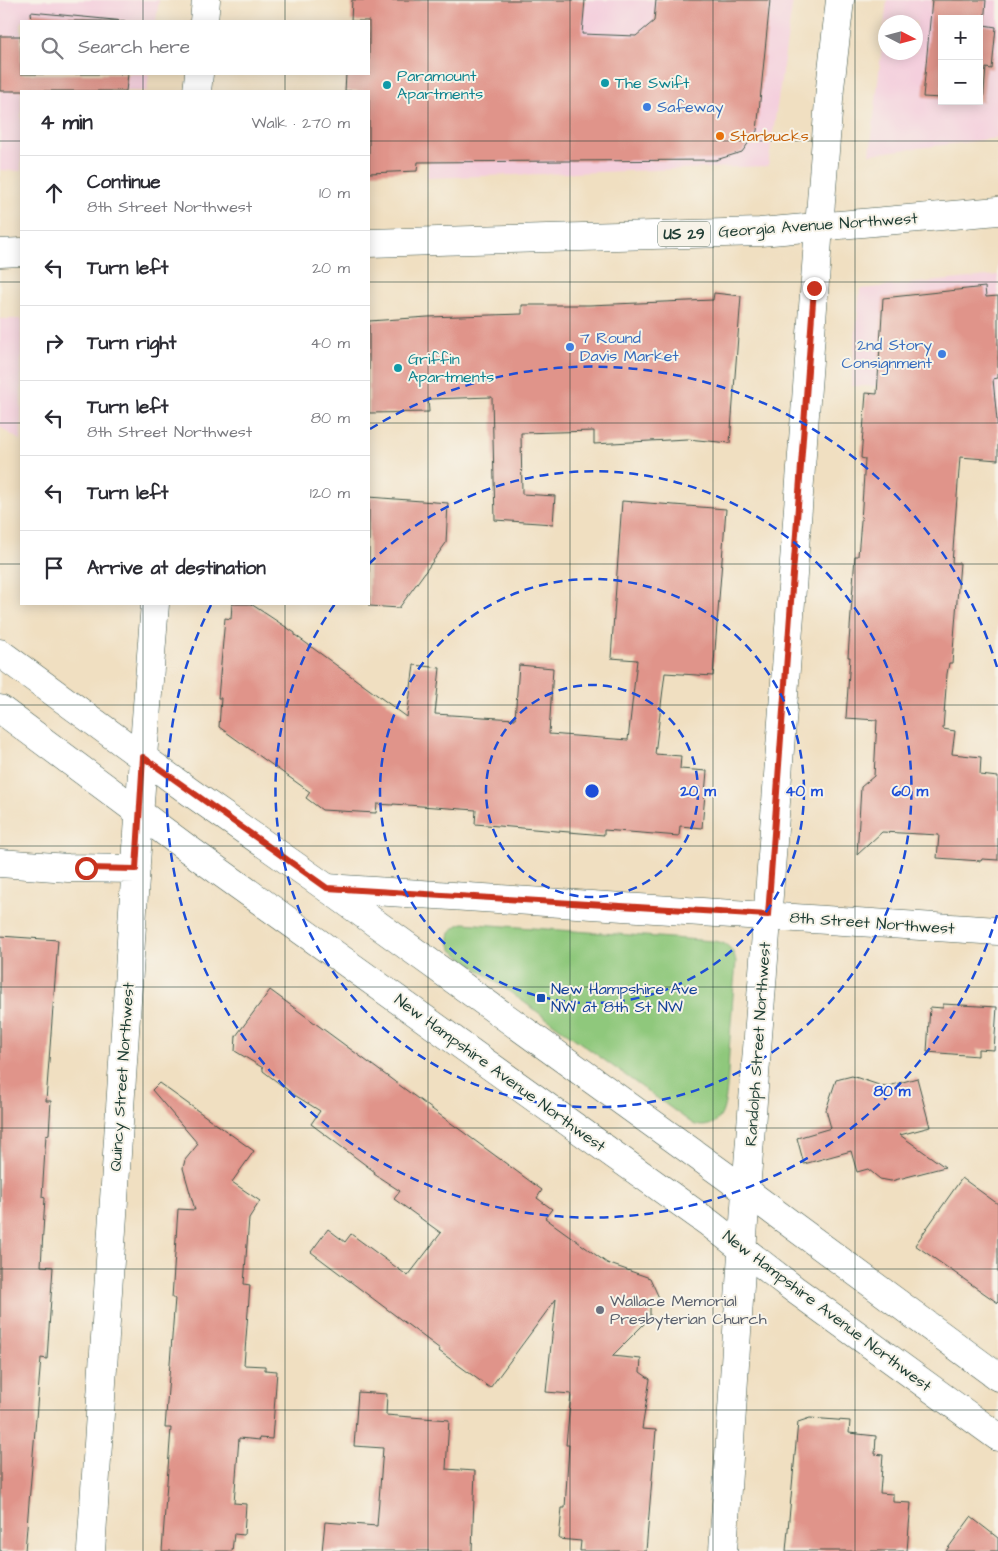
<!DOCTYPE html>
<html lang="en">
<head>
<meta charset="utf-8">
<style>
	:root { --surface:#fff; --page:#f7f7f7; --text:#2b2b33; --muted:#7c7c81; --line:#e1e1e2 }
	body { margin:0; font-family:"Architects Daughter",sans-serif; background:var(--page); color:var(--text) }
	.controls { position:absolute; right:15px; top:15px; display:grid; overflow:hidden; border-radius:0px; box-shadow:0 2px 12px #0003 }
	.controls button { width:45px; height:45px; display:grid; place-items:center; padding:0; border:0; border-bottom:1px solid var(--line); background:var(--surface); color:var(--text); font:25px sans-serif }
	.compass { position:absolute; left:878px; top:15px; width:45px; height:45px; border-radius:50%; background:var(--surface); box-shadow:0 2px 12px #0003; rotate:96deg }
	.stop { position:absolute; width:15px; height:15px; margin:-11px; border:4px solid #c8321e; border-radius:50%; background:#fff }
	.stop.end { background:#c8321e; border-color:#fff; box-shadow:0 1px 5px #0008 }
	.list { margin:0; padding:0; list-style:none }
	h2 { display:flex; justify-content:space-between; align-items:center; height:65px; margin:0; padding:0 20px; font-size:21px }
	h2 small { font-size:16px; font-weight:400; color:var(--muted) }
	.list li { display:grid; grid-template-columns:32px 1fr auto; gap:15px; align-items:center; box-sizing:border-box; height:75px; padding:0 20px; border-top:1px solid var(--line) }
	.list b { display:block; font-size:19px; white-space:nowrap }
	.list p { margin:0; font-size:16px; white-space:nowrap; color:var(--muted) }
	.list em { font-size:16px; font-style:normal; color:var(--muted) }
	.icon { flex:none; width:28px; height:28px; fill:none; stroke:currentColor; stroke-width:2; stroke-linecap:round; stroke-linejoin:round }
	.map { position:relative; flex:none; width:998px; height:1551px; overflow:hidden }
	.search { position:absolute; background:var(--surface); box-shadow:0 2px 12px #0003; left:20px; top:20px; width:350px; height:55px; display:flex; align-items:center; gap:12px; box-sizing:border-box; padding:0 18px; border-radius:0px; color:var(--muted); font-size:19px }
	.panel { position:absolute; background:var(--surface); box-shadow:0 2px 12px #0003; left:20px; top:90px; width:350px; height:515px; border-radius:0px }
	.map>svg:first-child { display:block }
	.built { fill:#f4cfdd; fill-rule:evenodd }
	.green { fill:#8fc87c; stroke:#578258 }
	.building { fill:#e0948a }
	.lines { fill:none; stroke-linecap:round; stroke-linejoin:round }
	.minor-casing { stroke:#3e5549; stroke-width:29 }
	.major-casing { stroke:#3e5549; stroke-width:29 }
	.highway-casing { stroke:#3e5549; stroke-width:29 }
	.minor { stroke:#fff; stroke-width:28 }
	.major { stroke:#fff; stroke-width:28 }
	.highway { stroke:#fff; stroke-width:28 }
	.route { stroke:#c8321e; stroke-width:6 }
	.grid { fill:none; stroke:#1f3d34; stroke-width:1; stroke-opacity:0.55 }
	.ring { fill:none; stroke:#1d4ed8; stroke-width:2.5; stroke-dasharray:9 6 }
	.culture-dot { fill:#0f9aa8; stroke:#f7f3e8; stroke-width:2 }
	.shop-dot { fill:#3f7fe0; stroke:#f7f3e8; stroke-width:2 }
	.food-dot { fill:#e8710a; stroke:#f7f3e8; stroke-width:2 }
	.transit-dot { fill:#1a4fb4; stroke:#f7f3e8; stroke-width:2 }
	.worship-dot { fill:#6b7280; stroke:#f7f3e8; stroke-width:2 }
	.labels { text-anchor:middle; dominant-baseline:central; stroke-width:4; stroke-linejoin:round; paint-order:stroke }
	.shield { fill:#f7f3e8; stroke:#60746a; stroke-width:1 }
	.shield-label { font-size:15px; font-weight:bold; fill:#1f3d34 }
	.culture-label { font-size:16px; fill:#0d838f; stroke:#f7f3e8; text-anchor:start }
	.shop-label { font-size:16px; fill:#366cbe; stroke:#f7f3e8; text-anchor:start }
	.food-label { font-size:16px; fill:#c56008; stroke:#f7f3e8; text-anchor:start }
	.street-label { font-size:16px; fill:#1f3d34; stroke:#f7f3e8 }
	.transit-label { font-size:16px; fill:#164399; stroke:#f7f3e8; text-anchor:start }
	.worship-label { font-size:16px; fill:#5b616d; stroke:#f7f3e8; text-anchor:start }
	.centre { fill:#1d4ed8; stroke:#f7f3e8; stroke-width:2.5 }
	.ring-label { font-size:15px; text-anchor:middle; font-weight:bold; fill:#1d4ed8; stroke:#f7f3e8; stroke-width:4; stroke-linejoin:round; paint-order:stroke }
</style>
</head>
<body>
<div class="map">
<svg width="998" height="1551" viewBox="0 0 998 1551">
	<rect width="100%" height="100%" fill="#f7f3e8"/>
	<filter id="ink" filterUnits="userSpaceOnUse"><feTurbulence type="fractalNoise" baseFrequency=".02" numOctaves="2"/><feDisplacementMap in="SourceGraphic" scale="10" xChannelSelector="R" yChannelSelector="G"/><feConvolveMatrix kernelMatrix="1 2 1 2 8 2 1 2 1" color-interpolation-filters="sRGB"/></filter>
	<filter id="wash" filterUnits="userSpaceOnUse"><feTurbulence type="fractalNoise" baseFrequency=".0096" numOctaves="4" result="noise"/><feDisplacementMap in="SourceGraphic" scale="20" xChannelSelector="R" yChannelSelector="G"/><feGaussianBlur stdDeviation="1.12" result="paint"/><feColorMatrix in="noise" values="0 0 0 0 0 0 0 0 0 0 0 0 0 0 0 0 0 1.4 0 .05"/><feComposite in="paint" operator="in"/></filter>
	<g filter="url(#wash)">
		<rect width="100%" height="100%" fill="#f0dfc1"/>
		<path class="built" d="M 0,0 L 159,0 L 156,21 L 21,21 L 21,74 L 149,74 L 147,91 L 21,91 L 21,171 L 0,170 Z
			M 443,0 L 793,0 L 768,166 L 427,178 Z
			M 887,0 L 998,0 L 998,138 L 870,154 ZM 942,19 L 979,19 L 979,101 L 942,101 ZM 886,22 L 916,22 L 916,52 L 886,52 Z
			M 998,275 L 998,428 L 956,425 L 947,386 L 851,386 L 860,289 Z
			M 0,319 L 21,319 L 21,441 L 0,427 Z"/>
		<path class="green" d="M 463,923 L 713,941 C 726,942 734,948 736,962 C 733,992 731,1022 729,1052 C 728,1066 728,1106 720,1117 C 714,1126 702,1128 693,1124 L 453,951 C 445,939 449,927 463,923 Z"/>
		<g id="blocks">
			<path class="building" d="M 352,0 L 585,0 L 582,34 L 636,36 L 654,21 L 656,0 L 770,0 L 757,131 L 742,152 L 716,160 L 418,162 L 417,171 L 369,173 L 369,91 L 345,91 L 346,74 L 369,74 L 369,21 L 351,21 Z
				M 932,0 L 986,0 L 984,25 L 996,27 L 992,69 L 986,68 L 983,102 L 973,101 L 979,101 L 979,19 L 942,19 L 942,98 L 923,97 Z
				M 31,12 L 125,21 L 32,21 Z
				M 0,36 L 21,36 L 21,74 L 128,74 L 126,91 L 0,91 Z
				M 985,287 L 986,297 L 998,296 L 998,378 L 993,379 L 998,431 L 998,460 L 960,457 L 952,563 L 960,563 L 952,663 L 949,663 L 947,674 L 943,729 L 955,731 L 952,754 L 981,757 L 980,775 L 998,777 L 998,860 L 982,859 L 981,861 L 937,858 L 939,835 L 882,832 L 857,855 L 861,787 L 874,776 L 877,720 L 846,718 L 850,657 L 848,657 L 855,556 L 858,556 L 861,521 L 865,459 L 861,458 L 866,393 L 877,394 L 883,298 Z
				M 714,293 L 741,296 L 730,443 L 687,439 L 594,444 L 594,431 L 521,433 L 522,494 L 555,496 L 553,524 L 495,520 L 492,397 L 428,399 L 429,412 L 369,413 L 369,321 L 428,317 L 522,314 L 522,305 L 589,305 L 713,300 Z
				M 369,497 L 448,503 L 446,543 L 399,608 L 369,606 Z
				M 622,501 L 726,509 L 713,676 L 665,673 L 655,754 L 681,756 L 680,769 L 707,771 L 702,828 L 680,826 L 679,836 L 604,830 L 604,835 L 475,824 L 476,810 L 393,804 L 393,805 L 377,804 L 376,813 L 322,810 L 306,798 L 310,792 L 219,727 L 221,698 L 218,698 L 225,618 L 231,619 L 232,604 L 251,604 L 295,633 L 295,635 L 407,717 L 414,665 L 440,668 L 435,714 L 515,719 L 519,665 L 553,668 L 549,734 L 628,740 L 637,660 L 611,658 Z
				M 0,936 L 58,940 L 46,1101 L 51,1101 L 49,1134 L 46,1135 L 42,1197 L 45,1198 L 41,1266 L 53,1267 L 47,1359 L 41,1358 L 25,1551 L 0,1551 Z
				M 270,990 L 542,1190 L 537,1198 L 552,1209 L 545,1218 L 607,1263 L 650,1278 L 660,1300 L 650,1304 L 650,1318 L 612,1356 L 641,1359 L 640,1372 L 650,1379 L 642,1429 L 656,1430 L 646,1551 L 580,1551 L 581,1541 L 559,1539 L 562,1508 L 565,1508 L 569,1445 L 566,1445 L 571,1394 L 546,1392 L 556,1299 L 490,1388 L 439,1351 L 440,1349 L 311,1252 L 328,1229 L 345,1242 L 351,1234 L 408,1276 L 441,1233 L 394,1199 L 400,1191 L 374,1174 L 375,1172 L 311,1124 L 320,1111 L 293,1094 L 263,1071 L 263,1068 L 235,1051 L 236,1036 Z
				M 943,1004 L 997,1007 L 994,1050 L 978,1049 L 978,1056 L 927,1052 L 930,1007 L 943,1008 Z
				M 852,1076 L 885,1087 L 917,1078 L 930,1127 L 900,1135 L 945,1167 L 891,1181 L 880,1179 L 868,1169 L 857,1172 L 851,1151 L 804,1164 L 797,1138 L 831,1128 L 826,1110 L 836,1080 Z
				M 159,1083 L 254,1151 L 232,1182 L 260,1201 L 249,1218 L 244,1284 L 250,1285 L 244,1365 L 265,1366 L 265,1370 L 277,1371 L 272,1439 L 259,1438 L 260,1440 L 239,1438 L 234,1503 L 246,1504 L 244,1535 L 234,1534 L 232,1551 L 162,1551 L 171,1428 L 165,1428 L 175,1298 L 172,1298 L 178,1209 L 195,1210 L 183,1168 L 185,1160 L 198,1144 L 152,1090 Z
				M 962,1178 L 998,1204 L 998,1303 L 915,1245 Z
				M 358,1392 L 387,1394 L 386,1415 L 449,1420 L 446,1469 L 475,1471 L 472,1551 L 322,1551 L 325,1522 L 377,1526 L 383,1448 L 354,1446 Z
				M 810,1418 L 850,1421 L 849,1433 L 876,1436 L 875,1454 L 883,1455 L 880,1493 L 893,1494 L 893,1502 L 911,1503 L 907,1551 L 786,1551 L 798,1422 Z
				M 971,1517 L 998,1538 L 998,1551 L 946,1551 Z"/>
		</g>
	</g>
	<g filter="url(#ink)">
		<use href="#blocks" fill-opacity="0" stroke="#3e5549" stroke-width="1"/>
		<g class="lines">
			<g class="minor-casing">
				<path id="minor" d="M 204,21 L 206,0
					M 197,91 L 199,74
					M 0,863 L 68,868 L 136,869
					M 327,888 L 998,931
					M 91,1551 L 143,757 L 155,604
					M 723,1551 L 746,1191 L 771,869 L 819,227 L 830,88 L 840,0"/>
			</g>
			<g class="major-casing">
				<path id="major" d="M 0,653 L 190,792 L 327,888 L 746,1191 L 998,1377
					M 0,709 L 188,849 L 709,1223 L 794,1289 L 998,1437"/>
			</g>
			<g class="highway-casing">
				<path id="highway" d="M 369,243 L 760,232 L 998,211
					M 0,253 L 21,252"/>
			</g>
			<use href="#minor" class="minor"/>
			<use href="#major" class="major"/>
			<use href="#highway" class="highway"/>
		</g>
	</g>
	<g class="lines" filter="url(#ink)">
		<path class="route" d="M 86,868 L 136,869 L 143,757 L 327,888 L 768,915 L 814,288"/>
	</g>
	<path class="grid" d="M 143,0 L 143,21M 285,0 L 285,21M 428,0 L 428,1551M 570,0 L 570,1551M 713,0 L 713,1551M 855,0 L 855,1551M 143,74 L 143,91M 285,74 L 285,91M 0,141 L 21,141M 369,141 L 998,141M 0,282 L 21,282M 369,282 L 998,282M 0,423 L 21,423M 369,423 L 998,423M 0,564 L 21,564M 369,564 L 998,564M 143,604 L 143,1551M 285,604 L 285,1551M 0,705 L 998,705M 0,846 L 998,846M 0,987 L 998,987M 0,1128 L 998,1128M 0,1269 L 998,1269M 0,1410 L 998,1410"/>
	<g class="ring">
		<circle cx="592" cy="791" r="106"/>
		<circle cx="592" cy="791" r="212"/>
		<path d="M369 564A318 318 0 1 1 335 604"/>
		<path d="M997 915A424 424 0 1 1 211 605M370 429A424 424 0 0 1 997 667"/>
	</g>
	<g class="culture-dot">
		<circle cx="605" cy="83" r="5"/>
		<circle cx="387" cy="85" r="5"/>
		<circle cx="398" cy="368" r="5"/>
	</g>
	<g class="shop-dot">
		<circle cx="647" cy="107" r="5"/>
		<circle cx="570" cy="347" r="5"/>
		<circle cx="942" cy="354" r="5"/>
	</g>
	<circle class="food-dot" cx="720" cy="136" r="5"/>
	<rect class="transit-dot" x="536" y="993" width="10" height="10" rx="2.5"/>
	<circle class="worship-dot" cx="600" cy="1310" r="5"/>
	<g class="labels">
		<rect class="shield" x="658" y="221.5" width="52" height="25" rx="4"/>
		<g class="shield-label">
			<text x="684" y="234">US 29</text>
		</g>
		<g class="culture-label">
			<text x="397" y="76">Paramount<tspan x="397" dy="18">Apartments</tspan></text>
			<text x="615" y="83">The Swift</text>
			<text x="408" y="359">Griffin<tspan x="408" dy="18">Apartments</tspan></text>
		</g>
		<g class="shop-label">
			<text x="657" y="107">Safeway</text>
			<text x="580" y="338">7 Round<tspan x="580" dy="18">Davis Market</tspan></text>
			<text x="932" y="345" text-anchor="end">2nd Story<tspan x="932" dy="18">Consignment</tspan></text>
		</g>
		<g class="food-label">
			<text x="730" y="136">Starbucks</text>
		</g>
		<g class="street-label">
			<text transform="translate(818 225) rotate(-4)">Georgia Avenue Northwest</text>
			<text transform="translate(872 923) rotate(4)">8th Street Northwest</text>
			<text transform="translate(758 1044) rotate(-86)">Randolph Street Northwest</text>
			<text transform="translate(500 1073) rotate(36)">New Hampshire Avenue Northwest</text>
			<text transform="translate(122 1077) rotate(-86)">Quincy Street Northwest</text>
			<text transform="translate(827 1311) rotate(37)">New Hampshire Avenue Northwest</text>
		</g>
		<g class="transit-label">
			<text x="551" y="989">New Hampshire Ave<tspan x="551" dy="18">NW at 8th St NW</tspan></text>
		</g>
		<g class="worship-label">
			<text x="610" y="1301">Wallace Memorial<tspan x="610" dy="18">Presbyterian Church</tspan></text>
		</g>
	</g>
	<circle cx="592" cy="791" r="8" class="centre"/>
	<g class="ring-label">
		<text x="698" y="796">20 m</text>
		<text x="804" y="796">40 m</text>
		<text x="910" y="796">60 m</text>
		<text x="892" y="1096">80 m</text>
	</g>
</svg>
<div class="controls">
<button>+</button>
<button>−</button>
</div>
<svg class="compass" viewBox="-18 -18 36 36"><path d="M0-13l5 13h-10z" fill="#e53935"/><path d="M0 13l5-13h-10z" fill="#7c7c81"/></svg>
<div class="stop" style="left:86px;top:868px"></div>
<div class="stop end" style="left:814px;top:288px"></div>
<div class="search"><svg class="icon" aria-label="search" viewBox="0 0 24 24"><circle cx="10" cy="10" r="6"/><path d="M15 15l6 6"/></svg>Search here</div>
<section class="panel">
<h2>4 min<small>Walk · 270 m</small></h2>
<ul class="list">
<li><svg class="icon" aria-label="ahead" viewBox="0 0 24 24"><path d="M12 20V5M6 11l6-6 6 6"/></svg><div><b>Continue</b><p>8th Street Northwest</p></div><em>10 m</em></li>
<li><svg class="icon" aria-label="left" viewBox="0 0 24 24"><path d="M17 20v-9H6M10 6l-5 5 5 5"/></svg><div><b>Turn left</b></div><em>20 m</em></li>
<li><svg class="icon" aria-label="right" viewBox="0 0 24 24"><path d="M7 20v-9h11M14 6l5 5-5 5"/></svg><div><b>Turn right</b></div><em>40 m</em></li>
<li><svg class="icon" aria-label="left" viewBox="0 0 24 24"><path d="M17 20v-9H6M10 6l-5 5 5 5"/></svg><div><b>Turn left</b><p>8th Street Northwest</p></div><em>80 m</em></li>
<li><svg class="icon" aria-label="left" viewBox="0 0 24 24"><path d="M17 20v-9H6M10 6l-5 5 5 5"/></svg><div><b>Turn left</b></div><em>120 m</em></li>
<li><svg class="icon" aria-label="arrive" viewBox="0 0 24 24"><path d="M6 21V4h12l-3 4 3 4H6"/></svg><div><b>Arrive at destination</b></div></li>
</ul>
</section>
</div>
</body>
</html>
